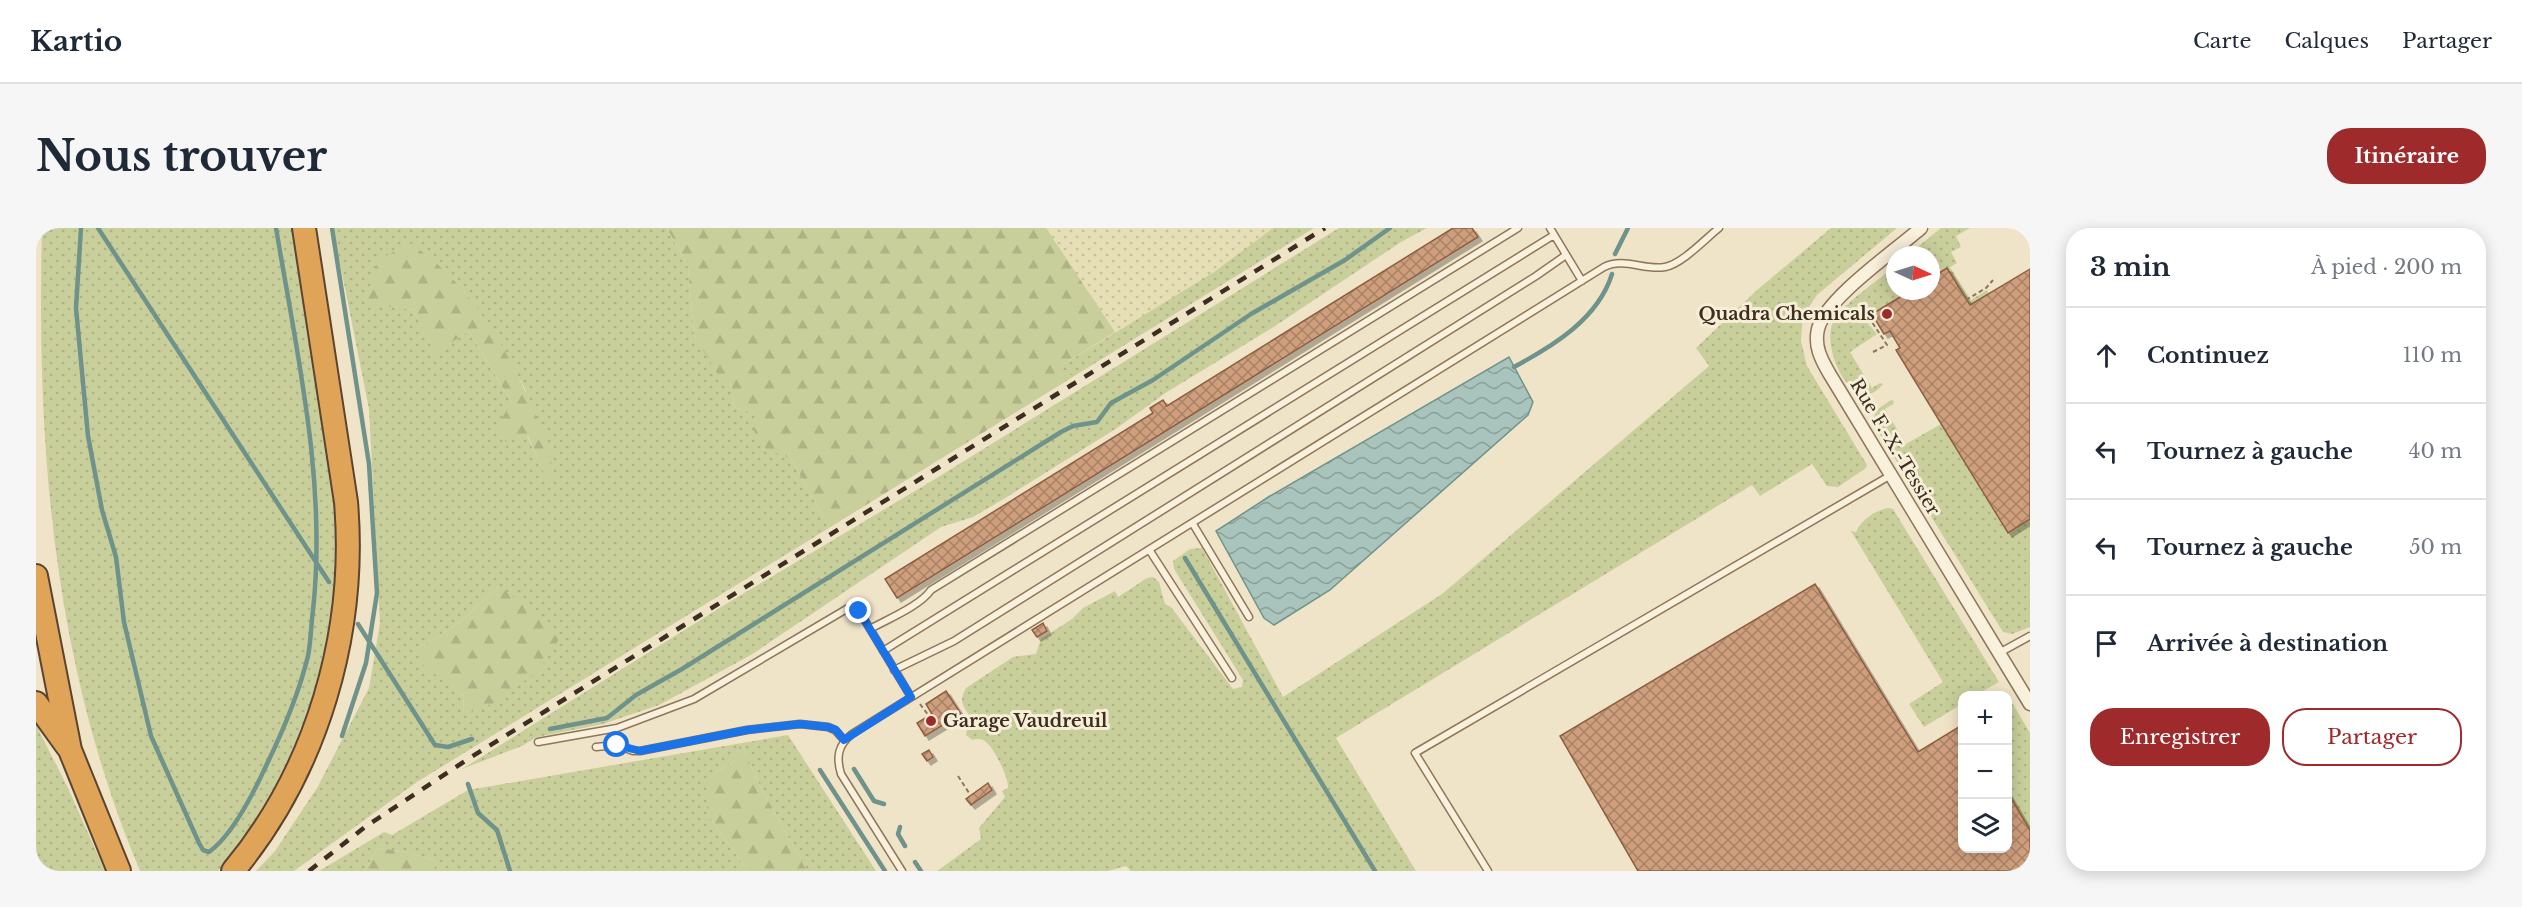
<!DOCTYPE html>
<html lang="fr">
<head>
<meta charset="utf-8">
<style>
	:root { --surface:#fff; --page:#f6f6f7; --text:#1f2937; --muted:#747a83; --line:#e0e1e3; --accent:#9e2a2b }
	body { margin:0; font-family:"Libre Baskerville",serif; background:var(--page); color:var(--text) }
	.controls { position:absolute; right:18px; bottom:18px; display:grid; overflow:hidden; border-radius:12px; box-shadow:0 3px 15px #0003 }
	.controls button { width:54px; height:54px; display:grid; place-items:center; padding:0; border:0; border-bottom:2px solid var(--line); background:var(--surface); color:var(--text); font:30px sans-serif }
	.compass { position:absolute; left:1850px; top:18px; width:54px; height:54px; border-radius:50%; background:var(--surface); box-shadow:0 3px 15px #0003; rotate:94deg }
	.stop { position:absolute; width:18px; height:18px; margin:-14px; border:4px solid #1a73e8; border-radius:50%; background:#fff }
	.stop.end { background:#1a73e8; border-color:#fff; box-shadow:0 2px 6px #0008 }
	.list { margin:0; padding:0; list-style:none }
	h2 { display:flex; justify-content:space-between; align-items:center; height:78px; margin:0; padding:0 24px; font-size:26px }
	h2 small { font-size:20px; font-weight:400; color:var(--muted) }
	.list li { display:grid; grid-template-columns:39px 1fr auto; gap:18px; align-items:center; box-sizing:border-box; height:96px; padding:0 24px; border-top:2px solid var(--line) }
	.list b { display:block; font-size:22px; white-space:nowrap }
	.list em { font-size:20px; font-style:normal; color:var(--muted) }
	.actions { display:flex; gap:12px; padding:18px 24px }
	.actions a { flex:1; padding:14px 0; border:2px solid var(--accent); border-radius:24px; text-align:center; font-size:21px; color:var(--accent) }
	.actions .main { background:var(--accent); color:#fff }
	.icon { flex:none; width:33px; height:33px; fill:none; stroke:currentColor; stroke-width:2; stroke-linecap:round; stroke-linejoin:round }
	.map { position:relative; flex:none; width:1994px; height:643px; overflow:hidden; border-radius:24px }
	header { display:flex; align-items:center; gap:36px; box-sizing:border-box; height:84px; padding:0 30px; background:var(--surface); border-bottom:2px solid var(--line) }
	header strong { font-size:28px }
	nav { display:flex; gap:33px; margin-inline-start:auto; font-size:21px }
	.intro { display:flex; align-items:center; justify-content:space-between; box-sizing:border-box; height:144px; padding:0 36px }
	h1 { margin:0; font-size:42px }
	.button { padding:15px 27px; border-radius:24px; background:var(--accent); color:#fff; font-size:21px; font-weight:700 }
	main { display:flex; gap:36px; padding:0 36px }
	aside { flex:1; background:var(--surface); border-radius:24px; box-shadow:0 3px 15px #0003 }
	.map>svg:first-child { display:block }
	.farmland { fill:url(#farmland-dots) }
	.grass { fill:url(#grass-dots); fill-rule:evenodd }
	.forest { fill:url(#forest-firs) }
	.water { fill:url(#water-waves); stroke:#6f938a; stroke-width:1.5 }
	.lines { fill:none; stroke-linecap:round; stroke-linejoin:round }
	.stream { stroke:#6f938a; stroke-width:4.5 }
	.building { fill:url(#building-cross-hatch); stroke:#8d5f41; stroke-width:1.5; filter:url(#shadow) }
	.service-casing { stroke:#8d765c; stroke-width:9 }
	.minor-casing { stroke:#8d765c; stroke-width:15 }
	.motorway-casing { stroke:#5b4430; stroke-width:26 }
	.path { stroke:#8d765c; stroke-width:2; stroke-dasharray:4.5 3; stroke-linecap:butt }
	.service { stroke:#faf1dc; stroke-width:6 }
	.minor { stroke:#faf1dc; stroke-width:12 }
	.motorway { stroke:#e0a458; stroke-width:22 }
	.rail { stroke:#3d2e20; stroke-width:4.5; stroke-dasharray:10 10; stroke-linecap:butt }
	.route { stroke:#1a73e8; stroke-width:8 }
	.poi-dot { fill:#9e2a2b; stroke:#f7eed8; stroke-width:2 }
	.labels { text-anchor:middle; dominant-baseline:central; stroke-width:6; stroke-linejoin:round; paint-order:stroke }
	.poi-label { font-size:18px; font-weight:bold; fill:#3d2e20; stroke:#f7eed8; text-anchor:end }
	.street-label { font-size:18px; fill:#3d2e20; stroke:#f7eed8 }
</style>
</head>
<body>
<header>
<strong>Kartio</strong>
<nav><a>Carte</a><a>Calques</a><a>Partager</a></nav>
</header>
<div class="intro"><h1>Nous trouver</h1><a class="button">Itinéraire</a></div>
<main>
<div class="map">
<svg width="1994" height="643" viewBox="0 0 1994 643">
	<defs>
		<pattern id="farmland-dots" width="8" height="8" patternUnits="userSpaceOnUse" patternTransform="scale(1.5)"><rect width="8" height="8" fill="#e6deb5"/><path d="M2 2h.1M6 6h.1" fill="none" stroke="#c6bf9b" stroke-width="1.8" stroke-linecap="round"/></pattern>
		<pattern id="grass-dots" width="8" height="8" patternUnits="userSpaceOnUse" patternTransform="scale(1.5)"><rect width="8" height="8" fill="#c9cf9b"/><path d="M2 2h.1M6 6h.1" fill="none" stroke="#aeb285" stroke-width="1.8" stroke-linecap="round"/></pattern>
		<pattern id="forest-firs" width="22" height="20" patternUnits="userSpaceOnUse" patternTransform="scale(1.5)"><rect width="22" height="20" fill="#c9cf9b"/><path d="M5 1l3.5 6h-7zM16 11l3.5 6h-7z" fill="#aeb285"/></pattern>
		<pattern id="water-waves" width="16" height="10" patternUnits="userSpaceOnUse" patternTransform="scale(1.5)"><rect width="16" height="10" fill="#a9c4bc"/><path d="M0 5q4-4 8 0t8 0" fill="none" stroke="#8ba098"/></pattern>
		<pattern id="building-cross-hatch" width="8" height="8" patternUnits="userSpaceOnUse" patternTransform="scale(1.5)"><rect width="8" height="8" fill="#cf9f7d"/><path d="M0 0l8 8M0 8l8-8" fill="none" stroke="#a98266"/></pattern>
		<filter id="shadow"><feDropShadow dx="4" dy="4" stdDeviation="0" flood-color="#0004"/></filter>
	</defs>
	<rect width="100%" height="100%" fill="#f0e4c8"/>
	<path class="farmland" d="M 1009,0 L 1237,0 L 1178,44 L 1079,104 Z"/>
	<path class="grass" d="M 6,0 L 257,0 L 299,276 C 306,413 268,536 182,643 L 104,643 C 18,440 0,219 6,0 Z
		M 297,0 L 631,0 L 652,39 L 658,107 L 694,156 L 698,166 L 697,179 L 718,185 L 718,203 L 757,234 L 793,300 L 381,554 L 258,643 L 220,643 L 239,623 L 281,560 L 333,460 L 344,395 L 333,181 ZM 428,63 L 464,115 L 489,161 L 514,257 L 476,175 L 433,103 L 399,124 L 377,82 L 330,74 ZM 463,358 L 428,486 L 427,468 L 386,418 L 423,395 Z
		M 1237,0 L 1278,0 L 1040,147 L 1026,147 L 1023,144 L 1023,139 L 1178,44 Z
		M 1303,0 L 1391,0 L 1365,14 L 1236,100 L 1131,164 L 1081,200 L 971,269 L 937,289 L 905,299 L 715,427 L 623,477 L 567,496 L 501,509 L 486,518 L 426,541 L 690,376 L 899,251 Z
		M 1795,0 L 1861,0 L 1781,67 L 1769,85 L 1766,98 L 1765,113 L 1771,138 L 1831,237 L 1830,240 L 1802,259 L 1791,258 L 1776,236 L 1724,268 L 1716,257 L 1300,510 L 1380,643 L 1095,643 L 1090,638 L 1072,643 L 901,643 L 945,611 L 943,600 L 969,569 L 966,563 L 972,560 C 973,550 958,520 950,514 C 945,510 941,511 936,512 L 930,507 L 933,487 C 926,477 923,472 930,460 L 977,429 L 1000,426 L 1005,411 L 1036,391 L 1047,380 L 1079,363 L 1082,369 L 1111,350 L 1117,349 L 1123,354 L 1129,376 L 1135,379 L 1197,461 L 1206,459 L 1207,452 L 1138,341 L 1137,333 L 1154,321 L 1166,320 L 1247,469 L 1406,366 L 1673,138 L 1660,120 L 1720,63 Z
		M 1905,0 L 1934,0 L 1920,8 L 1925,19 L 1915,24 L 1921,35 L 1914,39 L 1935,72 L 1951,62 L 1953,66 L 1934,77 L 1912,41 L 1895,50 L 1895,27 L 1872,27 Z
		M 1859,38 L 1859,63 L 1874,63 L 1829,92 L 1841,106 L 1814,124 L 1836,160 L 1844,155 L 1847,156 C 1818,194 1781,116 1799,90 C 1811,73 1843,52 1859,38 Z
		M 1855,172 L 1858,173 L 1857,176 L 1849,181 L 1870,216 L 1905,196 L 1971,305 L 1994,291 L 1994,399 L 1976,406 L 1967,404 L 1838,197 L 1839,183 Z
		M 1853,280 L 1857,281 L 1963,454 L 1940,467 L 1926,467 L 1926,476 L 1888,499 L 1873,476 L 1907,454 L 1815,303 L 1820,304 C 1825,292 1839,282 1853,280 Z
		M 1972,468 L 1994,505 L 1994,602 L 1972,565 Z
		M 0,497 L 31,558 L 69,643 L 0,643 Z
		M 752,507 L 840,643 L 771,643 L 724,558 L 705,515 L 697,534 L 676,547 L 672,587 L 712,643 L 402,643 L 398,632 L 365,623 L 342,620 L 328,643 L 283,643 L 348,604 L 356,607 L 432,562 Z"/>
	<path class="forest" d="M 631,0 L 1010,0 L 1079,104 L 1023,139 L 1023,144 L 1026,147 L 1040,147 L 793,300 L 757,234 L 748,227 L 731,223 L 718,203 L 718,185 L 697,179 L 698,166 L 694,156 L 684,150 L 658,107 L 652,39 Z
		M 374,15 C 433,54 471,119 498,183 C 503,196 511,209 514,222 C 517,233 514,247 514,259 L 492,208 L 470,214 L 460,198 L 476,175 L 433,103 L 399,125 L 377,82 L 329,75 L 342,32 Z
		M 463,358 L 499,385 L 523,411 L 505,440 L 463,473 L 428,487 L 427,467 L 382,434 L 386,418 L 423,395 Z
		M 705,515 L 724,558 L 771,643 L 712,643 L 672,587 L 669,563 L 676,547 L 697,534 Z
		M 342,620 L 365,623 L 398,632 L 402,643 L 328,643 Z"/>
	<path class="water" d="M 1473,129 L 1497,174 L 1492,187 L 1294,362 L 1238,397 L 1228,390 L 1180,303 L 1234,268 Z"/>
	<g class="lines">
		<path class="stream" d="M 45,0 L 40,80 L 52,208 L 66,282 L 80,329 L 88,394 L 115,508 L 163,615 L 167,622 L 173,624 C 197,607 218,564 230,538 C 247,503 263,465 272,428 C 275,413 275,397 277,382 C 291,255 261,126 240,0
			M 62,0 L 293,354
			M 296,0 L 333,236 L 341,365 L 330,435 L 306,508
			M 1579,26 L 1592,0
			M 1478,139 C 1517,118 1562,91 1576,46
			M 1149,330 L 1339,643
			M 322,396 L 399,517 L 412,519 L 436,511
			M 514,501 L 571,490 L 600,467 L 646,441 L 1025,204 L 1037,198 L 1061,194 L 1075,175 L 1117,152 L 1215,86 L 1309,32 L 1354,0
			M 818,541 L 838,573 L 848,576
			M 784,542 L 849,643
			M 432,556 L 442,585 L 461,602 L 474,643
			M 864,599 L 862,606 L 869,618
			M 879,634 L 885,643"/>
	</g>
	<path class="building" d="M 1417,0 L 1436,0 L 1442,9 L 861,370 L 849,351 L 1117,185 L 1114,180 L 1127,172 L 1131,178 Z
		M 1911,40 L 1934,77 L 1994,41 L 1994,291 L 1972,305 L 1860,122 L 1864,120 L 1854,103 L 1848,106 L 1836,86 L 1874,63 L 1895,63 L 1895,50 Z
		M 1779,356 L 1882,524 L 1926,497 L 1926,620 L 1972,620 L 1972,565 L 1994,602 L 1994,643 L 1602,643 L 1524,508 Z
		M 1007,395 L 1011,403 L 1001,409 L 996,402 Z
		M 910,463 L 925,486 L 889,508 L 881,495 L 896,486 L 890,476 Z
		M 893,522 L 897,529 L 891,533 L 886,526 Z
		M 952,555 L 956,562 L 935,577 L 930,571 Z"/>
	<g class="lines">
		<g class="service-casing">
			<path id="service" d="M 1514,0 L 1546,53
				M 1157,296 L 1213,389
				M 1114,323 L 1196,450
				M 834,401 C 852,391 884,378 895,362 L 1482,0
				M 847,423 L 1518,7
				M 1963,425 L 1994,408
				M 858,442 L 918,413 L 1500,48 L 1530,27
				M 502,514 L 581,500 L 658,471 L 819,376 L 875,469
				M 560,519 L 581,517 L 597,523 L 604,523 L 711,502 L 764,496 L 792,499 L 799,502 L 808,512
				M 866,643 L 805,546 C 800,529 802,517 816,506 L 1568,39 C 1588,29 1609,43 1629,39 C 1646,36 1669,11 1683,0
				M 1452,643 L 1379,525 L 1855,247"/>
		</g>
		<g class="minor-casing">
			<path id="minor" d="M 1885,0 C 1860,22 1789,71 1782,101 C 1778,118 1785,131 1793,145 L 1994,476"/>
		</g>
		<g class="motorway-casing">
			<path id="motorway" d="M 0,348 L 34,522 L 83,643
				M 0,475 L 31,518
				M 197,643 C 281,542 321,405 310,274 L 268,0"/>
		</g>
		<path class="path" d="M 1930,72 L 1950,60 L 1957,52
			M 1837,124 L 1851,117 L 1834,91 L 1838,88
			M 884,476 L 893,488
			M 922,548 L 935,568"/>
		<use href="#service" class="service"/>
		<use href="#minor" class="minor"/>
		<use href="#motorway" class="motorway"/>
		<path class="rail" d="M 273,643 L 329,599 L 432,531 L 1289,0"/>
	</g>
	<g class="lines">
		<path class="route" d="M 581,517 L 604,523 L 711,502 L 764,496 L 792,499 L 800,502 L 808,512 L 875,469 L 823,383"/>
	</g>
	<g class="poi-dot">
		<circle cx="1851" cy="86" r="6"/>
		<circle cx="895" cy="493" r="6"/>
	</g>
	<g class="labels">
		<g class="poi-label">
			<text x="1839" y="86">Quadra Chemicals</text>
			<text x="907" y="493" text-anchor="start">Garage Vaudreuil</text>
		</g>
		<g class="street-label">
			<text transform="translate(1859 219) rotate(59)">Rue F.-X.-Tessier</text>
		</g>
	</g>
</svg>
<div class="controls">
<button>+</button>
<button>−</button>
<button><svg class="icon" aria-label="layers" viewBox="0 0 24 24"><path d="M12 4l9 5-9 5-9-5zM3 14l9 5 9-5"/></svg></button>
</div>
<svg class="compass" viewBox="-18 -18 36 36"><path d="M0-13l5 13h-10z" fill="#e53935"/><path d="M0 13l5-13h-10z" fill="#747a83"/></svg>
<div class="stop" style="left:581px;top:517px"></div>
<div class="stop end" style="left:823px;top:383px"></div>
</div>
<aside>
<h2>3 min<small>À pied · 200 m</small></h2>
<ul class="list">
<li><svg class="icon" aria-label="ahead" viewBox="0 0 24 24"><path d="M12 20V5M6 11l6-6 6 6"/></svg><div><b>Continuez</b></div><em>110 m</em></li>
<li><svg class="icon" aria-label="left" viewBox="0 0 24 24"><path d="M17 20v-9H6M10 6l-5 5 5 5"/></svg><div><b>Tournez à gauche</b></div><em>40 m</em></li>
<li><svg class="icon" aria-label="left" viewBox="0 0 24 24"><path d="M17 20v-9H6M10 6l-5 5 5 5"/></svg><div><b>Tournez à gauche</b></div><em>50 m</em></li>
<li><svg class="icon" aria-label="arrive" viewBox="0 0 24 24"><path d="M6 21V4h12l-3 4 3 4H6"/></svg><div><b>Arrivée à destination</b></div></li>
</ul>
<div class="actions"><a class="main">Enregistrer</a><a>Partager</a></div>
</aside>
</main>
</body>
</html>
